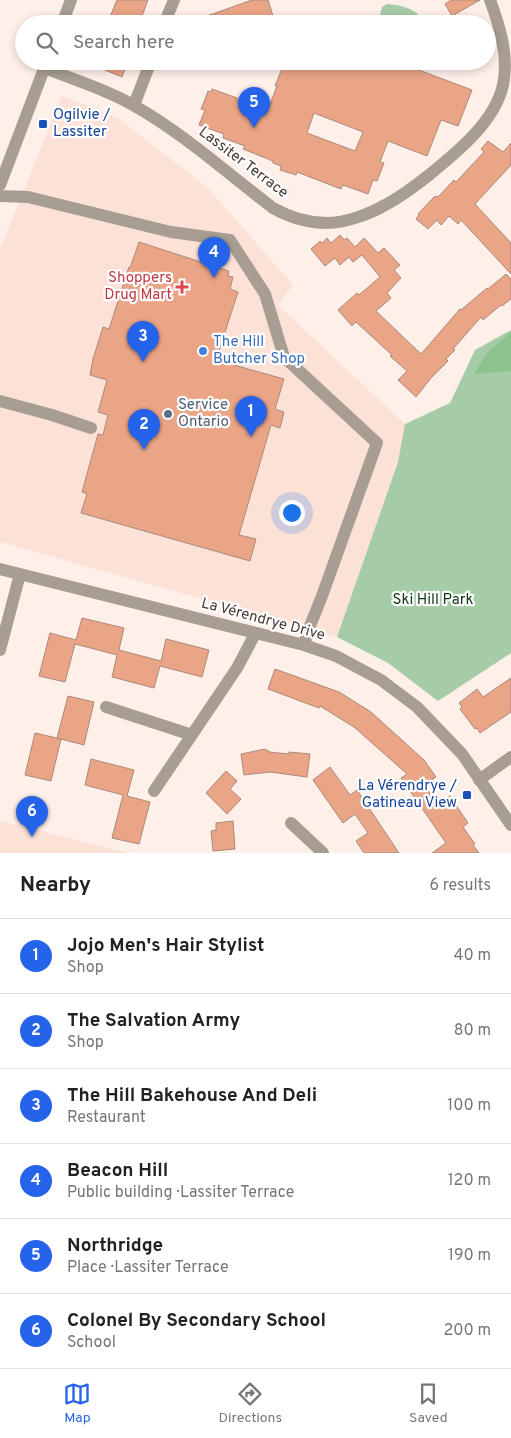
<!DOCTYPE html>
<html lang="en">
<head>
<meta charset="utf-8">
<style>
	:root { --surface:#fff; --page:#f2f2f2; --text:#222; --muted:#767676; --line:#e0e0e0; --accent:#2563eb }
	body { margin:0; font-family:Overpass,sans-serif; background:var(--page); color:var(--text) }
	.you { position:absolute; left:291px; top:512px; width:18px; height:18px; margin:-12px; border:4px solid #fff; border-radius:50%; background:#1a73e8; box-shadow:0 0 0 8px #1a73e833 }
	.badge { display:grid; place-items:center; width:32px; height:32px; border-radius:50%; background:var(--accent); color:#fff; font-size:16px; font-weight:700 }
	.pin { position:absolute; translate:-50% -41px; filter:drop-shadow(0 1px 2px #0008) }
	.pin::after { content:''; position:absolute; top:26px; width:18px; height:15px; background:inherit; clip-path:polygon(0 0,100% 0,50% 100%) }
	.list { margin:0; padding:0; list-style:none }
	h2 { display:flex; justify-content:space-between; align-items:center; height:65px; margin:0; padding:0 20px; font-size:21px }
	h2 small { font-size:16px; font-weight:400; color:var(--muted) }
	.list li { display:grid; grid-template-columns:32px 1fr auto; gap:15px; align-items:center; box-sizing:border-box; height:75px; padding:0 20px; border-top:1px solid var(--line) }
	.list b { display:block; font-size:19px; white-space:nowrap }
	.list p { margin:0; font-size:16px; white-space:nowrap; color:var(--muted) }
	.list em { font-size:16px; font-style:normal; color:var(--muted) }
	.icon { flex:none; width:28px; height:28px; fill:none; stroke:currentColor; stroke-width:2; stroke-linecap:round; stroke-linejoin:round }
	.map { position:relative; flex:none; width:511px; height:853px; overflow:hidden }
	.search { position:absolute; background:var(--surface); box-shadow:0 2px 8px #0003; left:15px; right:15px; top:15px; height:55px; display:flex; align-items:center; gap:12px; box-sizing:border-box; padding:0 18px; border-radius:28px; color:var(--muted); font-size:19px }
	.sheet { height:515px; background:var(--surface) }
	nav { display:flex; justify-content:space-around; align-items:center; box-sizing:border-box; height:70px; border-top:1px solid var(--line); background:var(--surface); font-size:14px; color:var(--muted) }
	nav a { display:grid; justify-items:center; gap:2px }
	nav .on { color:var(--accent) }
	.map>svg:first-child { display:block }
	.built { fill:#fce1d7 }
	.green { fill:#a6cca7 }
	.forest { fill:#8bc28e }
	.building { fill:#eaa486; stroke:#aa8a7c; fill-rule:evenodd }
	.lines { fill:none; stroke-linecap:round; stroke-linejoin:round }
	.minor { stroke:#a79d92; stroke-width:12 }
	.transit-dot { fill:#1a4fb4; stroke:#fff; stroke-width:2 }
	.health-dot { fill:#e0444e; stroke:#fff; stroke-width:2 }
	.shop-dot { fill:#3f7fe0; stroke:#fff; stroke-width:2 }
	.service-dot { fill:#5c6f8a; stroke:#fff; stroke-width:2 }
	.labels { text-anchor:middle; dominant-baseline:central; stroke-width:4.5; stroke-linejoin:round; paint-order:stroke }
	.transit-label { font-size:15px; fill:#164399; stroke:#fff; text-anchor:start }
	.street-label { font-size:15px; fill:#473933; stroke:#fff }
	.health-label { font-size:15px; fill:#be3a42; stroke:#fff; text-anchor:end }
	.shop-label { font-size:15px; fill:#366cbe; stroke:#fff; text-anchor:start }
	.service-label { font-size:15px; fill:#4e5e75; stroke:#fff; text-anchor:start }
	.park-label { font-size:15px; fill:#0e3614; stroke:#fff }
</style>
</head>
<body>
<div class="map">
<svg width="511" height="853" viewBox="0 0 511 853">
	<rect width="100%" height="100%" fill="#feefe9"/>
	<path class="built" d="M 62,96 L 118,118 L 208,188 L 293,285 L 278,305 L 405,424 L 398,462 L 337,637 L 0,542 L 0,249 Z
		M 0,821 L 129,853 L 0,853 Z"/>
	<path class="green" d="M 387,4 C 399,5 408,7 417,13 L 419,21 L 418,24 C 405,24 386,28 380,15 L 382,7 Z
		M 511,330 L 511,653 L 438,701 L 388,663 L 337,637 L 398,462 L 405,424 L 450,403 L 475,350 Z"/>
	<path class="forest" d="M 511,332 L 511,371 L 474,374 L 487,353 Z"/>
	<path class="building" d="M 117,0 L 148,0 L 139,24 L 107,24 Z
		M 252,0 L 268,0 L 273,16 L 267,18 L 268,21 L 261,24 L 191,24 L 190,22 Z
		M 451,0 L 480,0 L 452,16 L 445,4 Z
		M 83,61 L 128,61 L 122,77 Z
		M 285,61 L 395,61 L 472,90 L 458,126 L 441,120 L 427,156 L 388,141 L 380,162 L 384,163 L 377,181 L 373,180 L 368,194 L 343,185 L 341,189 L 297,172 L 296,175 L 280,170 L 281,166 L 273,163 L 273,161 L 243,149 L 245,146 L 223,138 L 224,134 L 199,125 L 205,110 L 201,109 L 204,102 L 208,91 L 211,92 L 212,89 L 237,98 L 237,100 L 248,104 L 246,108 L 266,115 L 277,86 L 275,86 ZM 314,113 L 363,132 L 355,151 L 307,133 Z
		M 488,141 L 503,152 L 511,143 L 511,165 L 475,204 L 511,243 L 511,274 L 461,220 L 458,224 L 449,216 L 441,225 L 437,220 L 428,229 L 416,219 L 419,215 L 418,214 L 434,197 L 436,196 L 438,197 L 454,180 L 456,182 L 484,152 L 481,149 Z
		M 340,235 L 344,240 L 347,238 L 355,247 L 364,238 L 378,253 L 384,248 L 400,265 L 394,270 L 401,278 L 387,293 L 391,298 L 376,311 L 421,354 L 460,309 L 461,310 L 487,288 L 488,289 L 506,274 L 511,279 L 511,299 L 502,306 L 501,305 L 483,320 L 481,317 L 453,349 L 455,350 L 446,359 L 448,361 L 431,378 L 416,397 L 398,380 L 407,371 L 390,356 L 392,355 L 356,322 L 352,326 L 338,310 L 357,293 L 359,295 L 380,277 L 362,255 L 353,262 L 349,257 L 340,265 L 335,258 L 325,266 L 311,249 L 320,241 L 322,243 L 327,238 L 331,243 Z
		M 139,242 L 229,271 L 228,276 L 233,277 L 230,289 L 238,292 L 216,360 L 284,379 L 275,409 L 284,412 L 280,428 L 271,425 L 239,535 L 256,539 L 250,561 L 81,513 L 87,494 L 82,492 L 98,434 L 103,435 L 108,415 L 98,412 L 107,380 L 90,375 L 93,359 L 103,327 L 109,329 L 129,267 L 130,268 Z
		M 82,618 L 124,628 L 119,650 L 161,661 L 166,639 L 209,650 L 202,677 L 160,666 L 154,688 L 112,677 L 117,655 L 75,644 L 65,682 L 39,676 L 50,633 L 76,640 Z
		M 275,669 L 339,692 L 371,712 L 424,760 L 436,777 L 424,785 L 438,804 L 450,796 L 468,823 L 463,827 L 475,844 L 473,845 L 479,853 L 432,853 L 446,843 L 401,778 L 407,774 L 354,727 L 320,706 L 319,708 L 268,689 Z
		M 511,678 L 511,712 L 480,733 L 477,728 L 475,729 L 460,709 L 462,707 L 459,703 L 477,689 L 483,697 Z
		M 68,696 L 94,702 L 84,745 L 57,738 Z
		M 35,733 L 61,739 L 51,781 L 25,775 Z
		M 265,749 L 266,751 L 268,750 L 269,752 L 289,754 L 289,752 L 310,754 L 307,777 L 270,772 L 244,775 L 241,754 Z
		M 91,759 L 134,770 L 127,796 L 150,802 L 139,844 L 112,838 L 123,795 L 85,785 Z
		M 330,767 L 350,795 L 357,790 L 399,853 L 364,853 L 356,841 L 368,833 L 355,814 L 343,823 L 313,780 Z
		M 226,771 L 237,781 L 230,789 L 241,799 L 227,814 L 206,793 Z
		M 233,821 L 235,849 L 213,851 L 211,831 L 216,830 L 216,823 Z"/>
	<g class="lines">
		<path class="minor" d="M 62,24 L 71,0
			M 164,24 L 174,0
			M 45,68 C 74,80 106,89 133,105 C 183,133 227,173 273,208 C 289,217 308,223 327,223 C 345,223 370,214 385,205 C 401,197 415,186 429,175 C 456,153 495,122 503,85 C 509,56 500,27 490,0
			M 134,105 L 151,61
			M 0,185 L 47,61
			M 0,196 L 28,197 L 171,232 L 230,240 L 265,294 L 284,357 L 377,443 L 322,596 L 308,631 L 304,645
			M 0,401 L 52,415 L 91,428
			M 0,569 L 304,645 L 336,656 L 381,680 L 417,707 L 462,754 L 511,825
			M 0,650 L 20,574
			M 106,707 L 192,735
			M 479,780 L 511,757
			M 154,791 L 237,668 L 255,634
			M 291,823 L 323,853"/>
	</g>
	<g class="transit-dot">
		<rect x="38" y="119" width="10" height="10" rx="2.5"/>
		<rect x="462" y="790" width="10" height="10" rx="2.5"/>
	</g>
	<path class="health-dot" d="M179.5 279.5h5v5h5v5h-5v5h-5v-5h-5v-5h5z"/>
	<circle class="shop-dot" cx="203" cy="351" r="5"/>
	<circle class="service-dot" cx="168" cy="414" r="5"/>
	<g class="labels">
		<g class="transit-label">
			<text x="53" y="115">Ogilvie /<tspan x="53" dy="17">Lassiter</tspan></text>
			<text x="457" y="786" text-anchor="end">La Vérendrye /<tspan x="457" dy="17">Gatineau View</tspan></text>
		</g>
		<g class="street-label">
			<text transform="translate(243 163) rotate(37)">Lassiter Terrace</text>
			<text transform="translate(263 620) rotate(15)">La Vérendrye Drive</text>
		</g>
		<g class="health-label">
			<text x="172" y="278">Shoppers<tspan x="172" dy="17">Drug Mart</tspan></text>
		</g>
		<g class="shop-label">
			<text x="213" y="342">The Hill<tspan x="213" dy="17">Butcher Shop</tspan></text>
		</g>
		<g class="service-label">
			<text x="178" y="405">Service<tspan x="178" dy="17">Ontario</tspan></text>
		</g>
		<g class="park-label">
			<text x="433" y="600">Ski Hill Park</text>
		</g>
	</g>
</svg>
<div class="you"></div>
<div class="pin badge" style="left:251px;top:437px">1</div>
<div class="pin badge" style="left:144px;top:450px">2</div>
<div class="pin badge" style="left:143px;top:362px">3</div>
<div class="pin badge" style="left:214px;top:278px">4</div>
<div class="pin badge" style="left:254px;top:128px">5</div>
<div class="pin badge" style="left:32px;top:837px">6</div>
<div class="search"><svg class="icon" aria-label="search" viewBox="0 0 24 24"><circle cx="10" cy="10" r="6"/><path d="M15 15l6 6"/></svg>Search here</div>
</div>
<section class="sheet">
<h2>Nearby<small>6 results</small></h2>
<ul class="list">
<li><span class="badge">1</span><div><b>Jojo Men's Hair Stylist</b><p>Shop</p></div><em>40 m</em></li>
<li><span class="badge">2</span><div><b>The Salvation Army</b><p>Shop</p></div><em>80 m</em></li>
<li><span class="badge">3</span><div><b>The Hill Bakehouse And Deli</b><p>Restaurant</p></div><em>100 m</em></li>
<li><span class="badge">4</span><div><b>Beacon Hill</b><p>Public building · Lassiter Terrace</p></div><em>120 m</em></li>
<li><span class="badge">5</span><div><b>Northridge</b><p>Place · Lassiter Terrace</p></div><em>190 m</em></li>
<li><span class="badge">6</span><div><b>Colonel By Secondary School</b><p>School</p></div><em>200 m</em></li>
</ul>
</section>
<nav>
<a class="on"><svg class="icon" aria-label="map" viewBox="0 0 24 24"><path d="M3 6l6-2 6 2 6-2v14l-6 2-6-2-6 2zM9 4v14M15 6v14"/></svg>Map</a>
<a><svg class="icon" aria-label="directions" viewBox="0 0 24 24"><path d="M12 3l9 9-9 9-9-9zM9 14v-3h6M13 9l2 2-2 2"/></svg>Directions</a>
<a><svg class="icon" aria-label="saved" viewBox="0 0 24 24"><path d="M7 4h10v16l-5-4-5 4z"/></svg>Saved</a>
</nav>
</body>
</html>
